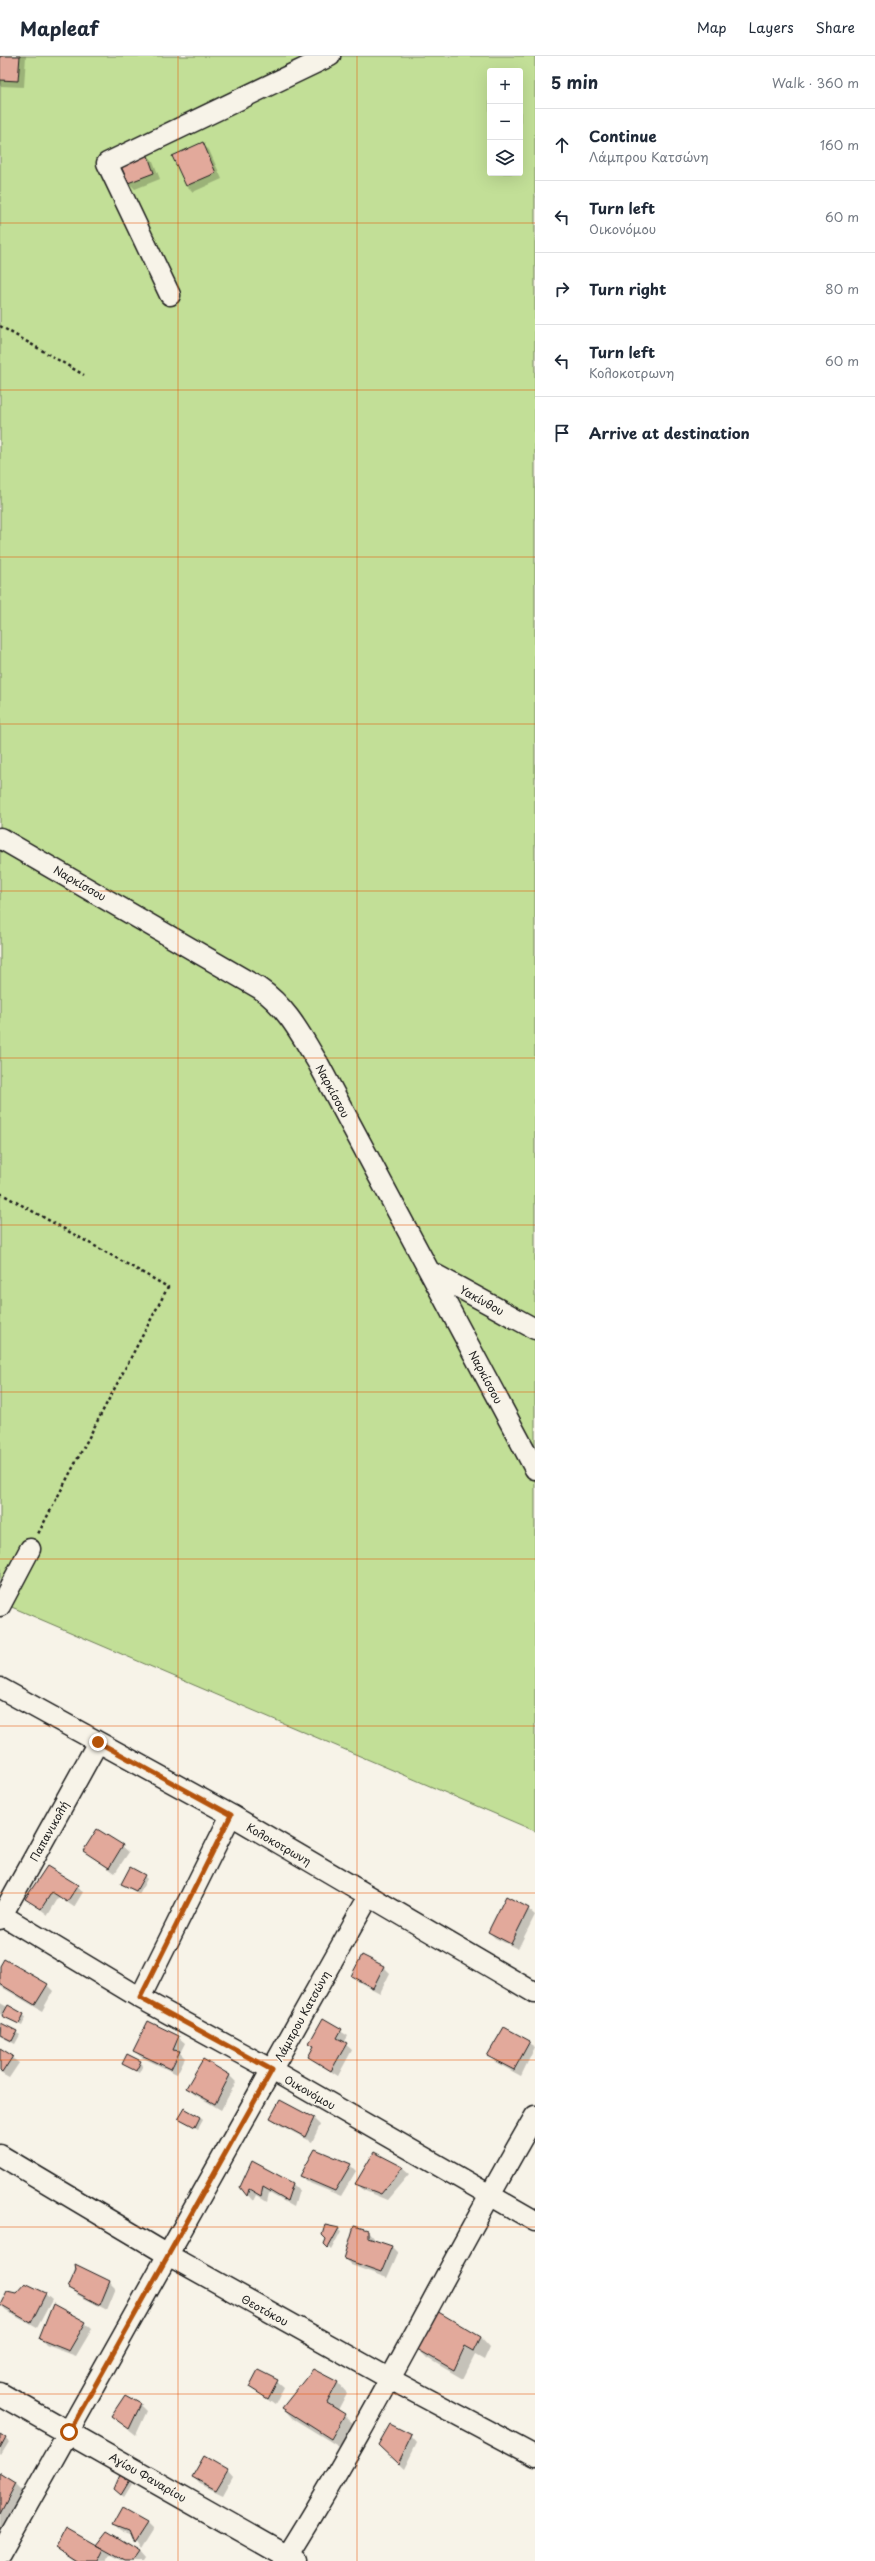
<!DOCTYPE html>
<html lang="en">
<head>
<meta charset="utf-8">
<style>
	:root { --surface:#fff; --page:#f6f6f7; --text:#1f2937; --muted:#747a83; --line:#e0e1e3 }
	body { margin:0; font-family:"Playpen Sans",sans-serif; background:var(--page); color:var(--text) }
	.controls { position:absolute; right:12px; top:12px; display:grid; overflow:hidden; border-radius:4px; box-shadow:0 4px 16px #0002 }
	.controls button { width:36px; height:36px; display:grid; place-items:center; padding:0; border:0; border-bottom:1px solid var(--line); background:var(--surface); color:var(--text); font:20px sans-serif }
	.stop { position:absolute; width:12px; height:12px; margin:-9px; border:3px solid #b45309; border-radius:50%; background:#fff }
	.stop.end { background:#b45309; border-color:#fff; box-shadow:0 1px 4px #0008 }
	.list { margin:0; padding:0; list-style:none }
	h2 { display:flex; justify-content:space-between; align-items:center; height:52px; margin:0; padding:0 16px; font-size:17px }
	h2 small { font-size:13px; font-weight:400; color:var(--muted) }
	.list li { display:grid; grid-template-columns:26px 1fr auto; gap:12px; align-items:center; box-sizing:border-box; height:72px; padding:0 16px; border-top:1px solid var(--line) }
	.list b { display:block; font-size:15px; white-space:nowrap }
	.list p { margin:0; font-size:13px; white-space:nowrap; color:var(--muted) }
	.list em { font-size:13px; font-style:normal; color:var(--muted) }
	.icon { flex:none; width:22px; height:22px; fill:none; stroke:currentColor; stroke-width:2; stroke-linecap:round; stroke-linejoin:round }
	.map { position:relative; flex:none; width:535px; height:2505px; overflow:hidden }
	header { display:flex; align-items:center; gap:24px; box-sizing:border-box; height:56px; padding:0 20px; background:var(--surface); border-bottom:1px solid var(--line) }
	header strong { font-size:19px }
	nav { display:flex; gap:22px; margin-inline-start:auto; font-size:14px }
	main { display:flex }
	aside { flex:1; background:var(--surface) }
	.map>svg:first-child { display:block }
	.green { fill:#c2df97; stroke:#6f7e5a; fill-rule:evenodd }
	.shadow { fill:#0003 }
	.building { fill:#e2a99b; stroke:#1c1c1c }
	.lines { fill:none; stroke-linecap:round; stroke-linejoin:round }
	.minor-casing { stroke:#1c1c1c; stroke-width:23 }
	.tertiary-casing { stroke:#1c1c1c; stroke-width:25 }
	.path { stroke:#1c1c1c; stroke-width:2.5; stroke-dasharray:3 3; stroke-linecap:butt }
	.minor { stroke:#f7f3e8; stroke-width:20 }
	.tertiary { stroke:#f7f3e8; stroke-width:22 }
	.route { stroke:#b45309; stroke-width:5 }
	.grid { fill:none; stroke:#e8590c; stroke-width:1; stroke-opacity:0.55 }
	.labels { text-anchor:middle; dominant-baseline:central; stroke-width:3; stroke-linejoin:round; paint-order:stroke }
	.street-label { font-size:11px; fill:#1c1c1c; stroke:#f7f3e8 }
</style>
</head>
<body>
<header>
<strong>Mapleaf</strong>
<nav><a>Map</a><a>Layers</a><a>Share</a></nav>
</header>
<main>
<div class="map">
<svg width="535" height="2505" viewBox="0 0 535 2505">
	<rect width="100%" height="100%" fill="#f7f3e8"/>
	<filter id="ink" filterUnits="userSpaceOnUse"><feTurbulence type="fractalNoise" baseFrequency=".025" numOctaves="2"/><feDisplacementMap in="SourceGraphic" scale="8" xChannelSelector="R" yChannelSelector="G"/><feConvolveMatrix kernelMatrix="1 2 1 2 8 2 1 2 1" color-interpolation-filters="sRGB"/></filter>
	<g filter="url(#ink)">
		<path class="green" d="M 0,0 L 535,0 L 535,1775 L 7,1549 L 0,1560 ZM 490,15 L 520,15 L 520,117 L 490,117 Z"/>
		<path class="shadow" d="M 0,0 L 26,0 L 24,31 L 0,30 Z
			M 202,88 L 209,94 L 222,123 L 193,136 L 187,130 L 173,100 Z
			M 147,98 L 153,105 L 160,123 L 135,133 L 129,127 Z
			M 122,1790 L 129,1796 L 115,1817 L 84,1795 Z
			M 47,1811 L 83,1836 L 74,1851 L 59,1841 L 48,1859 L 27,1843 Z
			M 144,1820 L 147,1823 L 139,1838 L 123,1828 Z
			M 528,1853 L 535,1859 L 518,1893 L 495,1882 L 489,1876 Z
			M 363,1900 L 384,1911 L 390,1917 L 380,1937 L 359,1926 L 352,1920 Z
			M 0,1912 L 47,1929 L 53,1935 L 42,1955 L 0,1930 Z
			M 0,1947 L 26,1961 L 22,1970 L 0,1958 Z
			M 323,1964 L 348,1980 L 344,1987 L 352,1994 L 338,2020 L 309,2001 L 314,1992 L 310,1987 Z
			M 2,1968 L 20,1979 L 15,1988 L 0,1980 Z
			M 504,1972 L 535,1991 L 521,2020 L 495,2006 L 489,1999 Z
			M 178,1981 L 185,1987 L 180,1997 L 185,2002 L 177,2018 L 141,2001 L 134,1995 Z
			M 0,1993 L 19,2007 L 9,2022 L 0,2017 Z
			M 140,2006 L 143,2009 L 139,2017 L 123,2008 Z
			M 229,2019 L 236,2026 L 221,2054 L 194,2038 L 187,2032 Z
			M 280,2045 L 314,2063 L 320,2069 L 312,2086 L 278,2068 L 271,2062 Z
			M 200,2061 L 203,2064 L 198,2073 L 180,2062 Z
			M 375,2097 L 402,2112 L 409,2118 L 387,2144 L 363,2134 L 357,2127 Z
			M 350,2109 L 356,2115 L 341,2140 L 307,2126 L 301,2120 Z
			M 293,2128 L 299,2134 L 294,2151 L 269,2137 L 267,2146 L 256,2139 L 253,2145 L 241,2131 Z
			M 338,2173 L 341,2175 L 331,2194 L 325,2188 Z
			M 368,2175 L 374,2182 L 374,2185 L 392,2191 L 398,2197 L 387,2222 L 351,2209 L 345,2203 Z
			M 76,2210 L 110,2226 L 116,2232 L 107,2254 L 76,2238 L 69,2232 Z
			M 8,2236 L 17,2238 L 45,2238 L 52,2244 L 37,2272 L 6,2255 L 0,2249 Z
			M 85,2267 L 92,2273 L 76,2300 L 46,2289 L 40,2282 Z
			M 481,2281 L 490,2291 L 484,2304 L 475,2299 L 463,2323 L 427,2302 L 418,2293 Z
			M 314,2315 L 338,2327 L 347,2337 L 338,2354 L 354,2368 L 341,2392 L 292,2362 L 283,2352 Z
			M 277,2325 L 284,2331 L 275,2349 L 250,2331 Z
			M 141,2349 L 147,2355 L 136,2379 L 112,2360 Z
			M 0,2379 L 9,2386 L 1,2399 L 0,2398 Z
			M 411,2380 L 417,2387 L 404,2413 L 385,2395 Z
			M 227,2414 L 233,2421 L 223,2439 L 200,2428 L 193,2421 Z
			M 0,2418 L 16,2428 L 25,2437 L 0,2485 Z
			M 129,2425 L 132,2428 L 124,2441 L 118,2436 Z
			M 147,2468 L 153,2474 L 141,2493 L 132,2479 L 121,2475 L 115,2469 Z
			M 107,2476 L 140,2495 L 146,2502 L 144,2505 L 121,2505 L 110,2499 L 106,2505 L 75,2505 L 57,2491 L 96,2491 Z"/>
		<path class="building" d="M 0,0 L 20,0 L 18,25 L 0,24 Z
			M 203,86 L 216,117 L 186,130 L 172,100 Z
			M 147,97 L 154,117 L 128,127 L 120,108 Z
			M 97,1773 L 123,1789 L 109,1812 L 83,1795 Z
			M 47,1810 L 78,1829 L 67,1846 L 52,1836 L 41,1853 L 25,1843 Z
			M 130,1811 L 145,1819 L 136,1835 L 121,1828 Z
			M 506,1840 L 529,1852 L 511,1888 L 488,1876 Z
			M 362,1899 L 384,1910 L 373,1932 L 351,1920 Z
			M 4,1903 L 48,1928 L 35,1949 L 0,1928 L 0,1910 Z
			M 8,1949 L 24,1958 L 19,1968 L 2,1960 Z
			M 323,1962 L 342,1973 L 337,1982 L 347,1987 L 331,2015 L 308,2001 L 314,1990 L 309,1987 Z
			M 148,1965 L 179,1980 L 173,1994 L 180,1995 L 171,2013 L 133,1995 Z
			M 1,1967 L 17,1975 L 12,1985 L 0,1979 Z
			M 504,1971 L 530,1985 L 514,2014 L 487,2000 Z
			M 0,1992 L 13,2000 L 2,2017 L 0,2015 Z
			M 127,1998 L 141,2005 L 136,2015 L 122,2008 Z
			M 203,2003 L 230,2019 L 215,2048 L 186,2032 Z
			M 280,2044 L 314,2062 L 305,2081 L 270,2062 Z
			M 184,2052 L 200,2061 L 195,2071 L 178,2062 Z
			M 315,2093 L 351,2108 L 335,2135 L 300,2120 Z
			M 374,2096 L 403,2111 L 381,2138 L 355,2128 Z
			M 252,2105 L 293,2127 L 287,2145 L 263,2131 L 261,2140 L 249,2133 L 247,2140 L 240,2131 Z
			M 325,2169 L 339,2172 L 328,2192 L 324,2188 L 326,2183 L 322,2179 Z
			M 354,2170 L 368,2174 L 368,2182 L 392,2190 L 381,2216 L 344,2203 Z
			M 75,2208 L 110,2225 L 100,2249 L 68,2232 L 76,2214 Z
			M 25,2227 L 46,2237 L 31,2267 L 0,2249 L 7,2235 L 16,2237 Z
			M 53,2248 L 86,2266 L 69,2295 L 39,2283 Z
			M 435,2254 L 481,2281 L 474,2295 L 465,2290 L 454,2314 L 417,2293 Z
			M 313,2313 L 338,2326 L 327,2347 L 345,2358 L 331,2383 L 282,2352 Z
			M 258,2314 L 278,2324 L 268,2343 L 249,2331 Z
			M 125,2339 L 141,2348 L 129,2373 L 111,2360 Z
			M 390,2368 L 412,2379 L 398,2408 L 378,2389 Z
			M 0,2378 L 6,2382 L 0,2393 Z
			M 204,2400 L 228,2414 L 216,2434 L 192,2421 Z
			M 0,2417 L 16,2427 L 0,2458 Z
			M 120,2419 L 130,2424 L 121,2439 L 114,2433 Z
			M 122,2453 L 147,2467 L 134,2487 L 129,2475 L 113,2469 Z
			M 66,2472 L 103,2493 L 97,2505 L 78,2505 L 56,2491 Z
			M 107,2475 L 140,2495 L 133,2505 L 125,2505 L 96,2489 Z"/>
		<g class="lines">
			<g class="minor-casing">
				<path id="minor" d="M 170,239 L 107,107 L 330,0
					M 0,782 L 259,932 C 287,951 301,979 318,1007 L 535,1413
					M 429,1215 L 535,1273
					M 0,1550 L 30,1493
					M 0,1632 L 231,1759 L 535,1937
					M 2,1859 L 140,1942 L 272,2014 L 535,2165
					M 0,1863 L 98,1686
					M 140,1942 L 231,1759
					M 0,2099 L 168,2199 L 390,2323 L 535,2400
					M 0,2498 L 369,1840
					M 284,2505 C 375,2361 449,2207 535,2060"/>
			</g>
			<g class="tertiary-casing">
				<path id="tertiary" d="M 0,2338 L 295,2505"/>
			</g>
			<path class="path" d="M 0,270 L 84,319
				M 0,1137 L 168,1231 L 38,1478"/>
			<use href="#minor" class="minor"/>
			<use href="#tertiary" class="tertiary"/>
		</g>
	</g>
	<g class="lines" filter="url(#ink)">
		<path class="route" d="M 69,2376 L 272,2014 L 140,1942 L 231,1759 L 98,1686"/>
	</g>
	<path class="grid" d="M 178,0 L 178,2505M 357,0 L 357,2505M 0,167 L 535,167M 0,334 L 535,334M 0,501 L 535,501M 0,668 L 535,668M 0,835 L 535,835M 0,1002 L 535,1002M 0,1169 L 535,1169M 0,1336 L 535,1336M 0,1503 L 535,1503M 0,1670 L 535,1670M 0,1837 L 535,1837M 0,2004 L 535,2004M 0,2171 L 535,2171M 0,2338 L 535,2338"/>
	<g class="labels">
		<g class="street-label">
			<text transform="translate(80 827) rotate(30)">Ναρκίσσου</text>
			<text transform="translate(333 1035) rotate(62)">Ναρκίσσου</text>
			<text transform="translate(482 1244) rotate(29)">Υακίνθου</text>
			<text transform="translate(486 1321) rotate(62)">Ναρκίσσου</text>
			<text transform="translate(49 1775) rotate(-61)">Παπανικολή</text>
			<text transform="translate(279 1788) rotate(30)">Κολοκοτρωνη</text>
			<text transform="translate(302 1960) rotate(-61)">Λάμπρου Κατσώνη</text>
			<text transform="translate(310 2036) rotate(30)">Οικονόμου</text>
			<text transform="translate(265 2254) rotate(29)">Θεοτόκου</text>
			<text transform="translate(148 2421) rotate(30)">Αγίου Φαναρίου</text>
		</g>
	</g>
</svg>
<div class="controls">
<button>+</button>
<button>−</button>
<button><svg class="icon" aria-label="layers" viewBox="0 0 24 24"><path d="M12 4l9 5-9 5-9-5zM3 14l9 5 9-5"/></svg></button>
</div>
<div class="stop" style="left:69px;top:2376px"></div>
<div class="stop end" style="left:98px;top:1686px"></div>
</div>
<aside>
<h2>5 min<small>Walk · 360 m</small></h2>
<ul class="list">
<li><svg class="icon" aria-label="ahead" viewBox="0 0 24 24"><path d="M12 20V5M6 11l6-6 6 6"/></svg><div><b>Continue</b><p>Λάμπρου Κατσώνη</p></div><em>160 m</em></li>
<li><svg class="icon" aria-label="left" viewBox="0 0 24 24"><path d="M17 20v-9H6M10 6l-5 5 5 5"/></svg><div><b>Turn left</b><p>Οικονόμου</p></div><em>60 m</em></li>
<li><svg class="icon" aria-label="right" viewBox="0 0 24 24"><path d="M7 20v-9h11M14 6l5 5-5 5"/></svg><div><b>Turn right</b></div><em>80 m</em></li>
<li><svg class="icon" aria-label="left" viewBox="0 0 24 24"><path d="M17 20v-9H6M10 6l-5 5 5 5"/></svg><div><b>Turn left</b><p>Κολοκοτρωνη</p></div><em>60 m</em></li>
<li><svg class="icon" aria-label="arrive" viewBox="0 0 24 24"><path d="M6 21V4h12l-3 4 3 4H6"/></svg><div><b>Arrive at destination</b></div></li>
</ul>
</aside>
</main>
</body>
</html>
